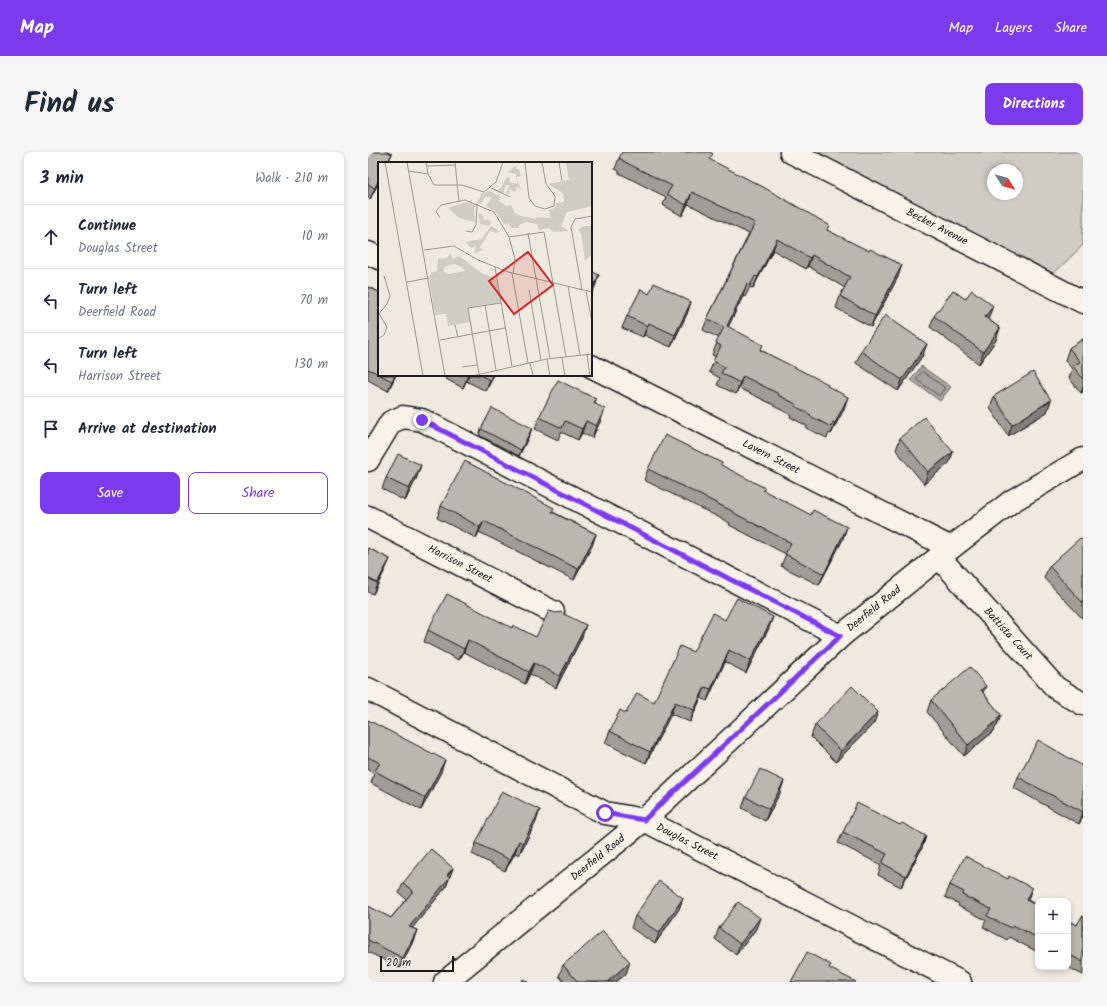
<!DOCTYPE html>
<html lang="en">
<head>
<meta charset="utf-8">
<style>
	:root { --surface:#fff; --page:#f6f6f7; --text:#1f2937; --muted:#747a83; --line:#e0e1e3; --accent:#7c3aed }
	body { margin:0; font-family:Kalam,sans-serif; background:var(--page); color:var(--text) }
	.controls { position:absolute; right:12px; bottom:12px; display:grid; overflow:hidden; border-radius:8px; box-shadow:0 2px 6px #0003 }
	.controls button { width:36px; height:36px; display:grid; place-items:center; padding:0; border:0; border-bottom:1px solid var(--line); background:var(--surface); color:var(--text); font:20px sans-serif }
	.compass { position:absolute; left:619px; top:12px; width:36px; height:36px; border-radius:50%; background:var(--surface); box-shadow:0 2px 6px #0003; rotate:127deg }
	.scale { position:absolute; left:12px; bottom:10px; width:74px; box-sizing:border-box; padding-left:4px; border:2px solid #1c1c1c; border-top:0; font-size:11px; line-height:14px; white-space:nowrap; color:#1c1c1c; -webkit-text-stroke:3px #f7f3e8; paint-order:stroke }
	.stop { position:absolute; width:12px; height:12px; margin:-9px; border:3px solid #7c3aed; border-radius:50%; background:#fff }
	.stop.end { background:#7c3aed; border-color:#fff; box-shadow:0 1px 4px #0008 }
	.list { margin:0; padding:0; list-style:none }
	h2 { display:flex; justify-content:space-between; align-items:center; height:52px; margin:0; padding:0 16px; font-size:17px }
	h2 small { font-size:13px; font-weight:400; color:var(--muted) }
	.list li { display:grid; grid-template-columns:26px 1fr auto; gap:12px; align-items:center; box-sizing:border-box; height:64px; padding:0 16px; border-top:1px solid var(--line) }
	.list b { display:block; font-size:15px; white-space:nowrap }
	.list p { margin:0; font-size:13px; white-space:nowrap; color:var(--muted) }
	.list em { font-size:13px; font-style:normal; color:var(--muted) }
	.actions { display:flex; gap:8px; padding:12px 16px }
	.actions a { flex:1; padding:9px 0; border:1px solid var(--accent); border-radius:8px; text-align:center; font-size:14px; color:var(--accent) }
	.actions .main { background:var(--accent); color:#fff }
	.icon { flex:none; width:22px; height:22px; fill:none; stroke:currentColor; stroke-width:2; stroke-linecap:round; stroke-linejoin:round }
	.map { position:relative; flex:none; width:715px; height:830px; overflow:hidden; border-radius:8px }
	header { display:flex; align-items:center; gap:24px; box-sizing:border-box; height:56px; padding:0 20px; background:var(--accent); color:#fff }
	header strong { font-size:19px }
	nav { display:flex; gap:22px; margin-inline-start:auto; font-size:14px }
	.intro { display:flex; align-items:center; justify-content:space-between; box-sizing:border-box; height:96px; padding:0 24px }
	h1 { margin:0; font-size:28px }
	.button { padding:10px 18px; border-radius:8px; background:var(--accent); color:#fff; font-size:14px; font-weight:700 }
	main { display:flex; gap:24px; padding:0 24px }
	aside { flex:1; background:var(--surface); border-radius:8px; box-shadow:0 2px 6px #0003 }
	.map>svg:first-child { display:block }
	.green { fill:#cfccc3; stroke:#767470; fill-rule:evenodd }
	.water { fill:#a6a39d; stroke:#6f6d69 }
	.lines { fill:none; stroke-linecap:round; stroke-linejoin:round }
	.shore { stroke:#535250; stroke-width:1 }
	.minor-casing { stroke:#1c1c1c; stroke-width:25 }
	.minor { stroke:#f7f3e8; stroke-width:22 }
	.wall { fill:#a09d96; stroke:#1c1c1c }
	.shaded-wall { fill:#82807a; stroke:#1c1c1c }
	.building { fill:#bab7af; stroke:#1c1c1c }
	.route { stroke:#7c3aed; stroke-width:5 }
	.labels { text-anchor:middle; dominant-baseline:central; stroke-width:3; stroke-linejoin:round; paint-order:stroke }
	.street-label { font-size:11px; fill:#1c1c1c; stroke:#f7f3e8 }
	.inset-road { fill:none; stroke:#9a9892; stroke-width:1 }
	.view { fill:#d62828; fill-opacity:0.15; stroke:#d62828; stroke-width:2 }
	.inset-edge { fill:none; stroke:#1c1c1c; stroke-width:2 }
</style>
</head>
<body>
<header>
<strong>Map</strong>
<nav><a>Map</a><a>Layers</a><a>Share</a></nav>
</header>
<div class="intro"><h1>Find us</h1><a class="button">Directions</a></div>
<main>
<aside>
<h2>3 min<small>Walk · 210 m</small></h2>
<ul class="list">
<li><svg class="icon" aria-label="ahead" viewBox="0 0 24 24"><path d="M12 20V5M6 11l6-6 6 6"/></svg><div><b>Continue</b><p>Douglas Street</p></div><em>10 m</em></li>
<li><svg class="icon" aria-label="left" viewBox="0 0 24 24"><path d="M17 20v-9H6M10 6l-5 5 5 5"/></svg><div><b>Turn left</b><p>Deerfield Road</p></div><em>70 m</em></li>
<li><svg class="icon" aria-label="left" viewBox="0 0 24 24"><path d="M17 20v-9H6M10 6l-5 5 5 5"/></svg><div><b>Turn left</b><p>Harrison Street</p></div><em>130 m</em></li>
<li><svg class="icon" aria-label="arrive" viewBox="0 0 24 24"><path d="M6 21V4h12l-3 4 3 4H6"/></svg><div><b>Arrive at destination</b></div></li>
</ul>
<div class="actions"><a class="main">Save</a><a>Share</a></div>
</aside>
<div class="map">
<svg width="715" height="830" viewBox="0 0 715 830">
	<rect width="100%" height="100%" fill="#eeeae0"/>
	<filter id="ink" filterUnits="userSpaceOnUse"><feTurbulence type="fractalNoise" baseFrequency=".025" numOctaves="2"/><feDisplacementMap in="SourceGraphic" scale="8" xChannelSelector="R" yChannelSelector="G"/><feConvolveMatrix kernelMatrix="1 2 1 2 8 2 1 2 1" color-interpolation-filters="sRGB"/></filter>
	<g filter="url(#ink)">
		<path class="green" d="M 423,0 L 715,0 L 715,93 L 677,130 ZM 625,18 L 649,18 L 649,42 L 625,42 Z"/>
		<path class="water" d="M 553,214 L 583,235 L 572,249 L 543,228 Z"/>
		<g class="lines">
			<path class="shore" d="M 555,220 L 576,235 L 576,237 L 572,243 L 570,243 L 549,228 L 549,226 L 553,221 Z"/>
			<g class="minor-casing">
				<path id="minor" d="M 423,0 L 715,150
					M 0,101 L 11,106
					M 223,214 L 583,396
					M 0,308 L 23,270 L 35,265 L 54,268 L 473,484
					M 0,365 L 185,460
					M 571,405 L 688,536 L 715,552
					M 0,537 L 237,661 L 276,668 L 592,830
					M 77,830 L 276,668 L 473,484 L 571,405 L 644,349 L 715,307"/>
			</g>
			<use href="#minor" class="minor"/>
		</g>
		<path class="wall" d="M 0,0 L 24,2 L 20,11 L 11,11 L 11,30 L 2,47 L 0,46 Z
			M 251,6 L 342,8 L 459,78 L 530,125 L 503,175 L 468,156 L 472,144 L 477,136 L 440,114 L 438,117 L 405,98 L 385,136 L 382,135 L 377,145 L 375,144 L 360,175 L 393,198 L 459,235 L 476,257 L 463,282 L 461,281 L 459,286 L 438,276 L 439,274 L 422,265 L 423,263 L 406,254 L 406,253 L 371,236 L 368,242 L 349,233 L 352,226 L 341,220 L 348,205 L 344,203 L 351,186 L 335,178 L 339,167 L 381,82 L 320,52 L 314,64 L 295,53 L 298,45 L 251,21 L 251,19 L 247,17 Z
			M 0,135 L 11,140 L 11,223 L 28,223 L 20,239 L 0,228 Z
			M 281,142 L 323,150 L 319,162 L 303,195 L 276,183 L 275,185 L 254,176 L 259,164 Z
			M 597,147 L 621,165 L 620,167 L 632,176 L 628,188 L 611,212 L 562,175 L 566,164 Z
			M 715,187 L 715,240 L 713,241 L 701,226 L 704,217 L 697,208 L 701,196 Z
			M 493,199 L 555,203 L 530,239 L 488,211 Z
			M 80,223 L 126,223 L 118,239 L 98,229 L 95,236 L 78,227 Z
			M 626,244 L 683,248 L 679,260 L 640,284 L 622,256 Z
			M 228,247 L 227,252 L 233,268 L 224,286 L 214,281 L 210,288 L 193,280 L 190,288 L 167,277 L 171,265 Z
			M 164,276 L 162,282 L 151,304 L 111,283 L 113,277 Z
			M 532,286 L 585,300 L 581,311 L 556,332 L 528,298 Z
			M 354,314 L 475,387 L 451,433 L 413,414 L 418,402 L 361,373 L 362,371 L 276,328 L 280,317 Z
			M 49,325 L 37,349 L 14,337 L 18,326 Z
			M 73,354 L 185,360 L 228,382 L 224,394 L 206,428 L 111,380 L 108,386 L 69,366 Z
			M 715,389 L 715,467 L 676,426 L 681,414 Z
			M 0,396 L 22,407 L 17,418 L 5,442 L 0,440 Z
			M 357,468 L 401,476 L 378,521 L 357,510 L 339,549 L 333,546 L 322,570 L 303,562 L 278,611 L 237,591 L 242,579 L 258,561 L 286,550 L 325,500 Z
			M 144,476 L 168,485 L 214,485 L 188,536 L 162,522 L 157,532 L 96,500 L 91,508 L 56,490 L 60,478 Z
			M 615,541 L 633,563 L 629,574 L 627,576 L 626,579 L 596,604 L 559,560 L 563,548 Z
			M 0,568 L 73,620 L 53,658 L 3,631 L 6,622 L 0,618 Z
			M 506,571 L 468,610 L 443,585 L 447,573 Z
			M 715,614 L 715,664 L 711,672 L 646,636 L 650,625 Z
			M 412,641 L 397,669 L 374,656 L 378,645 Z
			M 168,670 L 151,703 L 147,701 L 137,719 L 104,702 L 108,691 Z
			M 532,673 L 558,684 L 554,696 L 533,735 L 510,723 L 513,713 L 470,691 L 475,680 Z
			M 85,716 L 78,735 L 44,776 L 49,778 L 45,789 L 32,816 L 0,800 L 0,754 L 23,766 L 38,747 L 31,741 L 35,731 Z
			M 582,733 L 660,748 L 670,754 L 670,800 L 641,785 L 639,788 L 615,775 L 618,768 L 590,754 L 591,752 L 577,745 Z
			M 315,746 L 311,757 L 287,792 L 263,776 L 267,764 Z
			M 715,764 L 715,823 L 699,815 L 700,815 L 700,769 L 709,773 Z
			M 351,776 L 388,777 L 368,803 L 347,787 Z
			M 195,813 L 258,822 L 248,830 L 196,830 L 191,824 Z"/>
		<path class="shaded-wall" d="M 11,27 L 11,30 L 2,47 L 7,36 Z
			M 324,40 L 320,52 L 314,64 L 318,53 Z
			M 409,87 L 405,98 L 385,136 L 390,125 Z
			M 444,103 L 440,114 L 438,117 L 442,106 Z
			M 534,113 L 530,125 L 503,175 L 507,164 Z
			M 231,123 L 227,135 L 223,143 L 223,140 Z
			M 379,132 L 375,144 L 355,186 L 359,174 Z
			M 323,150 L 319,162 L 303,195 L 307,183 Z
			M 625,154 L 621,165 L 613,176 L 617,165 Z
			M 281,171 L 276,183 L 275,185 L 279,174 Z
			M 632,176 L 628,188 L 611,212 L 615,200 Z
			M 559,192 L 555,203 L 530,239 L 534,228 Z
			M 27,223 L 28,223 L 20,239 L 24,229 Z
			M 100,223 L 101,223 L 98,229 L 95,236 Z
			M 124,223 L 126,223 L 118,239 L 122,228 Z
			M 375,224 L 371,236 L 368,242 L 372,231 Z
			M 715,235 L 715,240 L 713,241 Z
			M 480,245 L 476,257 L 463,282 L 467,271 Z
			M 683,248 L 679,260 L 640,284 L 644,273 Z
			M 237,257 L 233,268 L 224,286 L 228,274 Z
			M 218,269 L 214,281 L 210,288 L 214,277 Z
			M 164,276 L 162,282 L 151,304 L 153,298 Z
			M 585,300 L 581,311 L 556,332 L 560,320 Z
			M 53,313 L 49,325 L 37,349 L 41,337 Z
			M 116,369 L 111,380 L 108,386 L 112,375 Z
			M 479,375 L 475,387 L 451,433 L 456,422 Z
			M 228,382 L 224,394 L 206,428 L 210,417 Z
			M 22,407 L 17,418 L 5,442 L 9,431 Z
			M 405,465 L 401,476 L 378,521 L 382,509 Z
			M 218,473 L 214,485 L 188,536 L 192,524 Z
			M 100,488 L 96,500 L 91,508 L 96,497 Z
			M 361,498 L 357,510 L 339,549 L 343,537 Z
			M 166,511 L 162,522 L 157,532 L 161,520 Z
			M 618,534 L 613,545 L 613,538 Z
			M 337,535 L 333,546 L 322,570 L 326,558 Z
			M 307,550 L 303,562 L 278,611 L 282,600 Z
			M 510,560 L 506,571 L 468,610 L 473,599 Z
			M 633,563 L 629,574 L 627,576 L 626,579 L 596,604 L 600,593 Z
			M 77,608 L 73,620 L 53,658 L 57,646 Z
			M 416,629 L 412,641 L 397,669 L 401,657 Z
			M 172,658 L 168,670 L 151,703 L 155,691 Z
			M 715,660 L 715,664 L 711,672 Z
			M 558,684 L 554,696 L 533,735 L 538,724 Z
			M 151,689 L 147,701 L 137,719 L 142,708 Z
			M 85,716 L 78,735 L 37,785 L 41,775 L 79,723 Z
			M 664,736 L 660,748 L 654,759 L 658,748 Z
			M 315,746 L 311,757 L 287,792 L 291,781 Z
			M 392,766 L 388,777 L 368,803 L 372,792 Z
			M 49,778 L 45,789 L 32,816 L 35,806 Z
			M 262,810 L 258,822 L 248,830 L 239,830 Z"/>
		<path class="building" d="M 0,0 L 19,0 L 24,2 L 19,11 L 11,11 L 11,27 L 7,36 L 0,32 Z
			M 254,0 L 342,0 L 345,2 L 341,7 L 397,36 L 461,73 L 459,78 L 501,99 L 502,97 L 534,113 L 507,164 L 472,144 L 482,125 L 444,103 L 442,106 L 409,87 L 390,125 L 387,124 L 382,134 L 379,132 L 359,174 L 395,193 L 392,198 L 460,232 L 459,234 L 480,245 L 467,271 L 465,270 L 463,275 L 442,264 L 443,263 L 427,254 L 428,252 L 410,243 L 411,242 L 375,224 L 372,231 L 353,221 L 357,215 L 345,209 L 353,194 L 348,191 L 356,175 L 339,167 L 387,71 L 324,40 L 318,53 L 299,42 L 304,34 L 255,9 L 255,8 L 251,6 Z
			M 223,119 L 231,123 L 223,140 Z
			M 286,131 L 323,150 L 307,183 L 281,171 L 279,174 L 259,164 L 273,137 L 281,142 Z
			M 0,135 L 11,140 L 11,222 L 0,217 Z
			M 585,138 L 597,147 L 604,138 L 625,154 L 617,165 L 632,176 L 615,200 L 566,164 Z
			M 517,163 L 559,192 L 534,228 L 493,199 Z
			M 715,187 L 715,227 L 705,214 L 712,210 L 701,196 Z
			M 665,220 L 683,248 L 644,273 L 626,244 Z
			M 12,223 L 27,223 L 24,229 Z
			M 112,223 L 124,223 L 122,228 Z
			M 190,228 L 228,247 L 226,251 L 237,257 L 228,274 L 218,269 L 214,277 L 197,269 L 194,276 L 171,265 Z
			M 124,256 L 164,276 L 153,298 L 113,277 Z
			M 556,265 L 585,300 L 560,320 L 532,286 Z
			M 297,283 L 354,311 L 353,313 L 397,336 L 395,338 L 443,363 L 445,358 L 479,375 L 456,422 L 417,402 L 423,391 L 366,361 L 366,360 L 280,317 Z
			M 30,302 L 53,313 L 41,337 L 18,326 Z
			M 97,309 L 186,356 L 184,360 L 228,382 L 210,417 L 116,369 L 112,375 L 73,354 Z
			M 712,386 L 715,389 L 715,451 L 681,414 Z
			M 0,396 L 22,407 L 9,431 L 0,426 Z
			M 79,442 L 144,476 L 145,473 L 168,485 L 181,459 L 189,461 L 192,460 L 218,473 L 192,524 L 166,511 L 161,520 L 100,488 L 96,497 L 60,478 Z
			M 369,446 L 405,465 L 382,509 L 361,498 L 343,537 L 337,535 L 326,558 L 307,550 L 282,600 L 242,579 L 252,558 L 258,561 L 269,541 L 286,550 L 312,494 L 325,500 L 345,461 L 357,468 Z
			M 602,515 L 618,534 L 613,538 L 633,563 L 629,566 L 630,568 L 600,593 L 563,548 Z
			M 484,534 L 510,560 L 473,599 L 447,573 Z
			M 0,568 L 77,608 L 57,646 L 7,619 L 12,611 L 0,605 Z
			M 670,588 L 715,614 L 715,660 L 650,625 Z
			M 392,617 L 416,629 L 401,657 L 378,645 Z
			M 134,639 L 172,658 L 155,691 L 151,689 L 142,708 L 108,691 Z
			M 489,651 L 532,673 L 534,671 L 558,684 L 538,724 L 514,711 L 519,702 L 475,680 Z
			M 63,697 L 85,716 L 79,723 L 82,725 L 41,775 L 49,778 L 35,806 L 0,788 L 0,754 L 23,766 L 45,739 L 35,731 Z
			M 597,704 L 640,727 L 641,724 L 664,736 L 658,748 L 670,754 L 670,786 L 645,773 L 643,776 L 619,764 L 623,757 L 594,743 L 596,740 L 582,733 Z
			M 291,729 L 315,746 L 291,781 L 267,764 Z
			M 370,750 L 392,766 L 372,792 L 351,776 Z
			M 714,764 L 715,764 L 715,810 L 700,802 L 700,769 L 709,773 Z
			M 235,779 L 262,810 L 239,830 L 210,830 L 195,813 Z
			M 439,800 L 463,813 L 461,816 L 488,830 L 423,830 Z
			M 155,827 L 161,830 L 154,830 Z"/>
	</g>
	<g class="lines" filter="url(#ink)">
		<path class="route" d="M 54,268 L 472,484 L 276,668 L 237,661"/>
	</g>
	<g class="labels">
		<g class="street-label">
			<text transform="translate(569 75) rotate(27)">Becker Avenue</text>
			<text transform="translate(403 305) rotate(27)">Lavern Street</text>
			<text transform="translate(92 412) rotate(27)">Harrison Street</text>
			<text transform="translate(506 457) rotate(-39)">Deerfield Road</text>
			<text transform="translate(640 482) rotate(48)">Battista Court</text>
			<text transform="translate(319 690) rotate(27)">Douglas Street</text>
			<text transform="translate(230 706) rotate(-39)">Deerfield Road</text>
		</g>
	</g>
	<g transform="translate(10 10)">
		<rect width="214" height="214" fill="#eeeae0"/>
		<path d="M 188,0 L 214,0 L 214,44 L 189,50 L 183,64 L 191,69 L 175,70 L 171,66 L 161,68 L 159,62 L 148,60 L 141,63 L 141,66 L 134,66 L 130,61 L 127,63 L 117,49 L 108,44 L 114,35 L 107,35 L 103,42 L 99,40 L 103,34 L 102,32 L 111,29 L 122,34 L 121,39 L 128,44 L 133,43 L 137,51 L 143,54 L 158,57 L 159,55 L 172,56 L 171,48 L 177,46 L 178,41 L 186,40 L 186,37 L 185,31 L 170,22 L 191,18 ZM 139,3 L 138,7 L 141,7 L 143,14 L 139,15 L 139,18 L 143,27 L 139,25 L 137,30 L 132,27 L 131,32 L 128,31 L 132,23 L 128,23 L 125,32 L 117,28 L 122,27 L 129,15 L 132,16 L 131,20 L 139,22 L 138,12 L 129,10 ZM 89,40 L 96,43 L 97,60 L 81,56 L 70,46 ZM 100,51 L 105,53 L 106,59 L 110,57 L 113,61 L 111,64 L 102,62 ZM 113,64 L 121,69 L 119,71 L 112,69 L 102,85 L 105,88 L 96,91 L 98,84 L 93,86 L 88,80 L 104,77 ZM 205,64 L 214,64 L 213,93 L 207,99 L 203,71 L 200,68 ZM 72,91 L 75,97 L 81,94 L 105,112 L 119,116 L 123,141 L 90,146 L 92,160 L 70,164 L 68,152 L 57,153 L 51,116 L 53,111 L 59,109 L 60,97 L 69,96 ZM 76,102 L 84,105 L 87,109 L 70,112 L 66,110 L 66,105 Z" fill="#cfccc3" fill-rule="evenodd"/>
		<path class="inset-road" d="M 7,0 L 45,214M 29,0 L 67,214M 48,0 L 50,12M 77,0 L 81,40M 147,0 L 151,36 L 157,44 L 167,47 L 176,44 L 177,34 L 168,22 L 164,0M 181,0 L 184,19M 49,4 L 77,3M 31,9 L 50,12 L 56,23 L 84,23 L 106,30 L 118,20 L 125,0M 113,26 L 132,35M 62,56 L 58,49 L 63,43 L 87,38 L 116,50 L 131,75 L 137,97 L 135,112M 88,69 L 94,70 L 98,63 L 99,42M 150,71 L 172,196M 131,75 L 166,70 L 188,195M 46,88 L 76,84 L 100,98 L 130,110 L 214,130M 117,105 L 134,204M 134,111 L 150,201M 29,120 L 51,116M 190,124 L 202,193M 151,128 L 163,198M 204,128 L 193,65 L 197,57 L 214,54M 208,129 L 214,160M 107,143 L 118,208M 0,150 L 9,165 L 6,173 L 0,177M 0,153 L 9,142 L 12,134 L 6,114M 77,163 L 80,175M 62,178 L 127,166M 209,193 L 212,214M 184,196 L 187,214M 169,197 L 172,214M 152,201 L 155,214M 84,205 L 99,203M 101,212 L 90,146 L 123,141M 94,214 L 169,197 L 214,192"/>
		<path class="view" d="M 150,90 L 175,123 L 136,152 L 111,119 Z"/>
		<rect width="214" height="214" class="inset-edge"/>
	</g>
</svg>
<div class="controls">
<button>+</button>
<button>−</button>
</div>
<svg class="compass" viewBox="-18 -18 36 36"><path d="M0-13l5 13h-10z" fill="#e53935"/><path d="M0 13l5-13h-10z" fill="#747a83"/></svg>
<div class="scale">20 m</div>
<div class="stop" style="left:237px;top:661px"></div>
<div class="stop end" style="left:54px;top:268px"></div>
</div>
</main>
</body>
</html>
